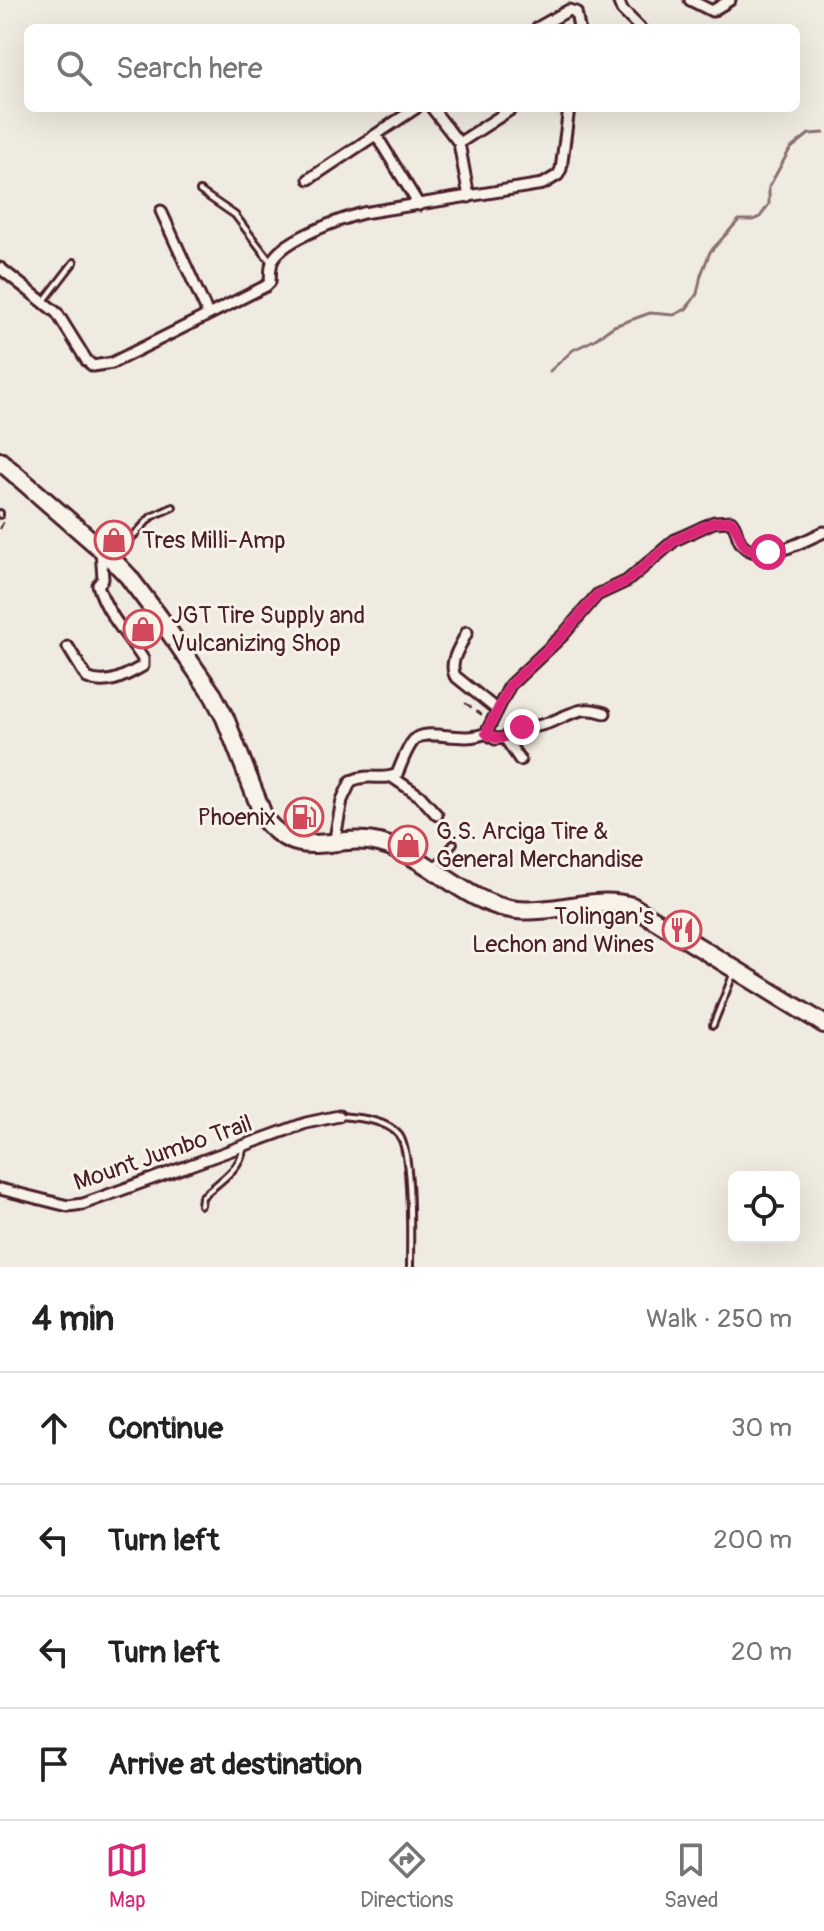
<!DOCTYPE html>
<html lang="en">
<head>
<meta charset="utf-8">
<style>
	:root { --surface:#fff; --page:#f2f2f2; --text:#222; --muted:#767676; --line:#e0e0e0; --accent:#db2777 }
	body { margin:0; font-family:Pangolin,sans-serif; background:var(--page); color:var(--text) }
	.controls { position:absolute; right:24px; bottom:24px; display:grid; overflow:hidden; border-radius:12px; box-shadow:0 8px 32px #0002 }
	.controls button { width:72px; height:72px; display:grid; place-items:center; padding:0; border:0; border-bottom:2px solid var(--line); background:var(--surface); color:var(--text); font:40px sans-serif }
	.stop { position:absolute; width:24px; height:24px; margin:-18px; border:6px solid #db2777; border-radius:50%; background:#fff }
	.stop.end { background:#db2777; border-color:#fff; box-shadow:0 2px 8px #0008 }
	.list { margin:0; padding:0; list-style:none }
	h2 { display:flex; justify-content:space-between; align-items:center; height:104px; margin:0; padding:0 32px; font-size:34px }
	h2 small { font-size:26px; font-weight:400; color:var(--muted) }
	.list li { display:grid; grid-template-columns:52px 1fr auto; gap:24px; align-items:center; box-sizing:border-box; height:112px; padding:0 32px; border-top:2px solid var(--line) }
	.list b { display:block; font-size:30px; white-space:nowrap }
	.list em { font-size:26px; font-style:normal; color:var(--muted) }
	.icon { flex:none; width:44px; height:44px; fill:none; stroke:currentColor; stroke-width:2; stroke-linecap:round; stroke-linejoin:round }
	.map { position:relative; flex:none; width:824px; height:1267px; overflow:hidden }
	.search { position:absolute; background:var(--surface); box-shadow:0 8px 32px #0002; left:24px; right:24px; top:24px; height:88px; display:flex; align-items:center; gap:20px; box-sizing:border-box; padding:0 28px; border-radius:12px; color:var(--muted); font-size:30px }
	.sheet { height:552px; background:var(--surface) }
	nav { display:flex; justify-content:space-around; align-items:center; box-sizing:border-box; height:112px; border-top:2px solid var(--line); background:var(--surface); font-size:22px; color:var(--muted) }
	nav a { display:grid; justify-items:center; gap:4px }
	nav .on { color:var(--accent) }
	.map>svg:first-child { display:block }
	.lines { fill:none; stroke-linecap:round; stroke-linejoin:round }
	.stream { stroke:#8b6f72; stroke-width:3 }
	.lane-casing { stroke:#4a1f2b; stroke-width:10 }
	.street-casing { stroke:#4a1f2b; stroke-width:15 }
	.highway-casing { stroke:#4a1f2b; stroke-width:22 }
	.path { stroke:#4a1f2b; stroke-width:2; stroke-dasharray:8 6; stroke-linecap:butt }
	.lane { stroke:#f7f3e8; stroke-width:4 }
	.street { stroke:#f7f3e8; stroke-width:9 }
	.highway { stroke:#f7f3e8; stroke-width:16 }
	.route { stroke:#db2777; stroke-width:10 }
	.labels { text-anchor:middle; dominant-baseline:central; stroke-width:6; stroke-linejoin:round; paint-order:stroke }
	.poi-label { font-size:24px; fill:#4a1f2b; stroke:#f7f3e8; text-anchor:start }
	.street-label { font-size:24px; fill:#4a1f2b; stroke:#f7f3e8 }
</style>
</head>
<body>
<div class="map">
<svg width="824" height="1267" viewBox="0 0 824 1267">
	<rect width="100%" height="100%" fill="#f0ebe0"/>
	<filter id="ink" filterUnits="userSpaceOnUse"><feTurbulence type="fractalNoise" baseFrequency=".0125" numOctaves="2"/><feDisplacementMap in="SourceGraphic" scale="16" xChannelSelector="R" yChannelSelector="G"/><feConvolveMatrix kernelMatrix="1 2 1 2 8 2 1 2 1" color-interpolation-filters="sRGB"/></filter>
	<g filter="url(#ink)">
		<g class="lines">
			<path class="stream" d="M 550,371 L 573,350 L 594,340 L 614,326 L 650,313 L 674,315 L 686,309 L 697,294 L 701,275 L 710,252 L 739,220 L 753,220 L 760,217 L 769,204 L 769,187 L 790,149 L 809,134 L 824,133"/>
			<g class="lane-casing">
				<path id="lane" d="M 200,191 L 235,215 L 270,261
					M 44,301 L 74,262
					M 0,513 L 0,515
					M 116,555 L 151,517 L 173,507
					M 436,865 L 454,843
					M 713,1025 L 733,975
					M 339,1116 C 358,1118 386,1119 399,1135 C 413,1153 410,1241 410,1267
					M 201,1205 L 202,1197 C 217,1183 241,1169 243,1149"/>
			</g>
			<g class="street-casing">
				<path id="street" d="M 618,0 L 622,10 L 640,28
					M 690,0 L 712,11 L 730,0
					M 537,28 L 569,10 L 576,12 L 579,28
					M 432,108 L 459,143 L 469,197
					M 376,135 L 419,205
					M 459,143 L 513,108
					M 309,179 L 416,108
					M 161,211 L 208,314
					M 0,268 L 57,313 L 87,361 L 93,366 L 112,363 L 266,286 L 270,282 C 271,274 269,266 274,258 C 287,238 341,219 363,213 L 543,184 L 558,175 L 561,169 L 569,108
					M 467,632 C 461,646 448,661 455,676 L 496,709
					M 68,647 L 87,678 C 107,687 125,676 143,666 L 143,659 C 127,634 107,615 98,585 L 103,579 L 101,550
					M 486,733 L 495,739 L 505,738 L 520,760
					M 505,738 C 524,723 529,730 548,723 C 571,715 580,704 605,713
					M 392,777 L 420,796 L 437,815
					M 334,844 L 342,800 L 351,781 C 370,772 382,782 397,774 C 402,763 406,749 414,740 C 425,727 463,744 486,733 L 510,685 L 563,635 L 597,595 L 627,581 L 675,540 L 714,522 L 731,521 C 737,527 736,536 741,543 C 760,567 803,541 824,532
					M 0,1189 L 68,1206 L 83,1204 L 306,1123 L 339,1116"/>
			</g>
			<g class="highway-casing">
				<path id="highway" d="M 0,461 L 108,555 L 128,576 L 159,617 L 213,695 L 225,718 L 265,820 C 301,864 336,832 379,843 C 429,855 465,905 517,910 C 555,914 594,895 632,906 L 824,1024"/>
			</g>
			<path class="path" d="M 0,529 L 4,521
				M 465,703 L 482,715"/>
			<use href="#lane" class="lane"/>
			<use href="#street" class="street"/>
			<use href="#highway" class="highway"/>
		</g>
	</g>
	<g class="lines" filter="url(#ink)">
		<path class="route" d="M 522,727 C 510,734 500,745 486,733 L 510,685 L 563,635 L 597,595 L 627,581 L 675,540 L 714,522 L 731,521 C 745,538 735,553 768,552"/>
	</g>
	<defs>
		<g id="shop-ring" transform="scale(2)"><circle r="9.5" fill="#f7f3e8" stroke="#d1495b" stroke-width="1.5"/><path d="M-5-2.5h2.3a2.7 3.5 0 0 1 5.4 0H5L5.5 6h-11ZM-1.5-2.5h3a1.5 2.3 0 0 0-3 0Z" fill="#d1495b"/></g>
		<g id="fuel-ring" transform="scale(2)"><circle r="9.5" fill="#f7f3e8" stroke="#d1495b" stroke-width="1.5"/><path d="M-5.5-6h7V0h2V4h1.3V-2.5L3-4.5l.8-.8L6-3V5H2.5V1h-1V6h-7ZM-4.2-4.7v3.2H.2V-4.7Z" fill="#d1495b"/></g>
		<g id="restaurant-ring" transform="scale(2)"><circle r="9.5" fill="#f7f3e8" stroke="#d1495b" stroke-width="1.5"/><path d="M-5-6h1v4h1v-4h1v4h1v-4h1v5L-1.5 .5V6h-2V.5L-5-1ZM5-6V6H3V1.5H1.5Q1.5-4 5-6Z" fill="#d1495b"/></g>
	</defs>
	<g fill-rule="evenodd">
		<use href="#shop-ring" x="114" y="540"/>
		<use href="#shop-ring" x="143" y="629"/>
		<use href="#fuel-ring" x="304" y="817"/>
		<use href="#shop-ring" x="408" y="845"/>
		<use href="#restaurant-ring" x="682" y="930"/>
	</g>
	<g class="labels">
		<g class="poi-label">
			<text x="142" y="540">Tres Milli-Amp</text>
			<text x="171" y="615">JGT Tire Supply and<tspan x="171" dy="28">Vulcanizing Shop</tspan></text>
			<text x="276" y="817" text-anchor="end">Phoenix</text>
			<text x="436" y="831">G.S. Arciga Tire &amp;<tspan x="436" dy="28">General Merchandise</tspan></text>
			<text x="654" y="916" text-anchor="end">Tolingan's<tspan x="654" dy="28">Lechon and Wines</tspan></text>
		</g>
		<g class="street-label">
			<text transform="translate(163 1153) rotate(-19)">Mount Jumbo Trail</text>
		</g>
	</g>
</svg>
<div class="controls">
<button><svg class="icon" aria-label="locate" viewBox="0 0 24 24"><circle cx="12" cy="12" r="6"/><path d="M12 2v4M12 18v4M2 12h4M18 12h4"/></svg></button>
</div>
<div class="stop" style="left:768px;top:552px"></div>
<div class="stop end" style="left:522px;top:727px"></div>
<div class="search"><svg class="icon" aria-label="search" viewBox="0 0 24 24"><circle cx="10" cy="10" r="6"/><path d="M15 15l6 6"/></svg>Search here</div>
</div>
<section class="sheet">
<h2>4 min<small>Walk · 250 m</small></h2>
<ul class="list">
<li><svg class="icon" aria-label="ahead" viewBox="0 0 24 24"><path d="M12 20V5M6 11l6-6 6 6"/></svg><div><b>Continue</b></div><em>30 m</em></li>
<li><svg class="icon" aria-label="left" viewBox="0 0 24 24"><path d="M17 20v-9H6M10 6l-5 5 5 5"/></svg><div><b>Turn left</b></div><em>200 m</em></li>
<li><svg class="icon" aria-label="left" viewBox="0 0 24 24"><path d="M17 20v-9H6M10 6l-5 5 5 5"/></svg><div><b>Turn left</b></div><em>20 m</em></li>
<li><svg class="icon" aria-label="arrive" viewBox="0 0 24 24"><path d="M6 21V4h12l-3 4 3 4H6"/></svg><div><b>Arrive at destination</b></div></li>
</ul>
</section>
<nav>
<a class="on"><svg class="icon" aria-label="map" viewBox="0 0 24 24"><path d="M3 6l6-2 6 2 6-2v14l-6 2-6-2-6 2zM9 4v14M15 6v14"/></svg>Map</a>
<a><svg class="icon" aria-label="directions" viewBox="0 0 24 24"><path d="M12 3l9 9-9 9-9-9zM9 14v-3h6M13 9l2 2-2 2"/></svg>Directions</a>
<a><svg class="icon" aria-label="saved" viewBox="0 0 24 24"><path d="M7 4h10v16l-5-4-5 4z"/></svg>Saved</a>
</nav>
</body>
</html>
